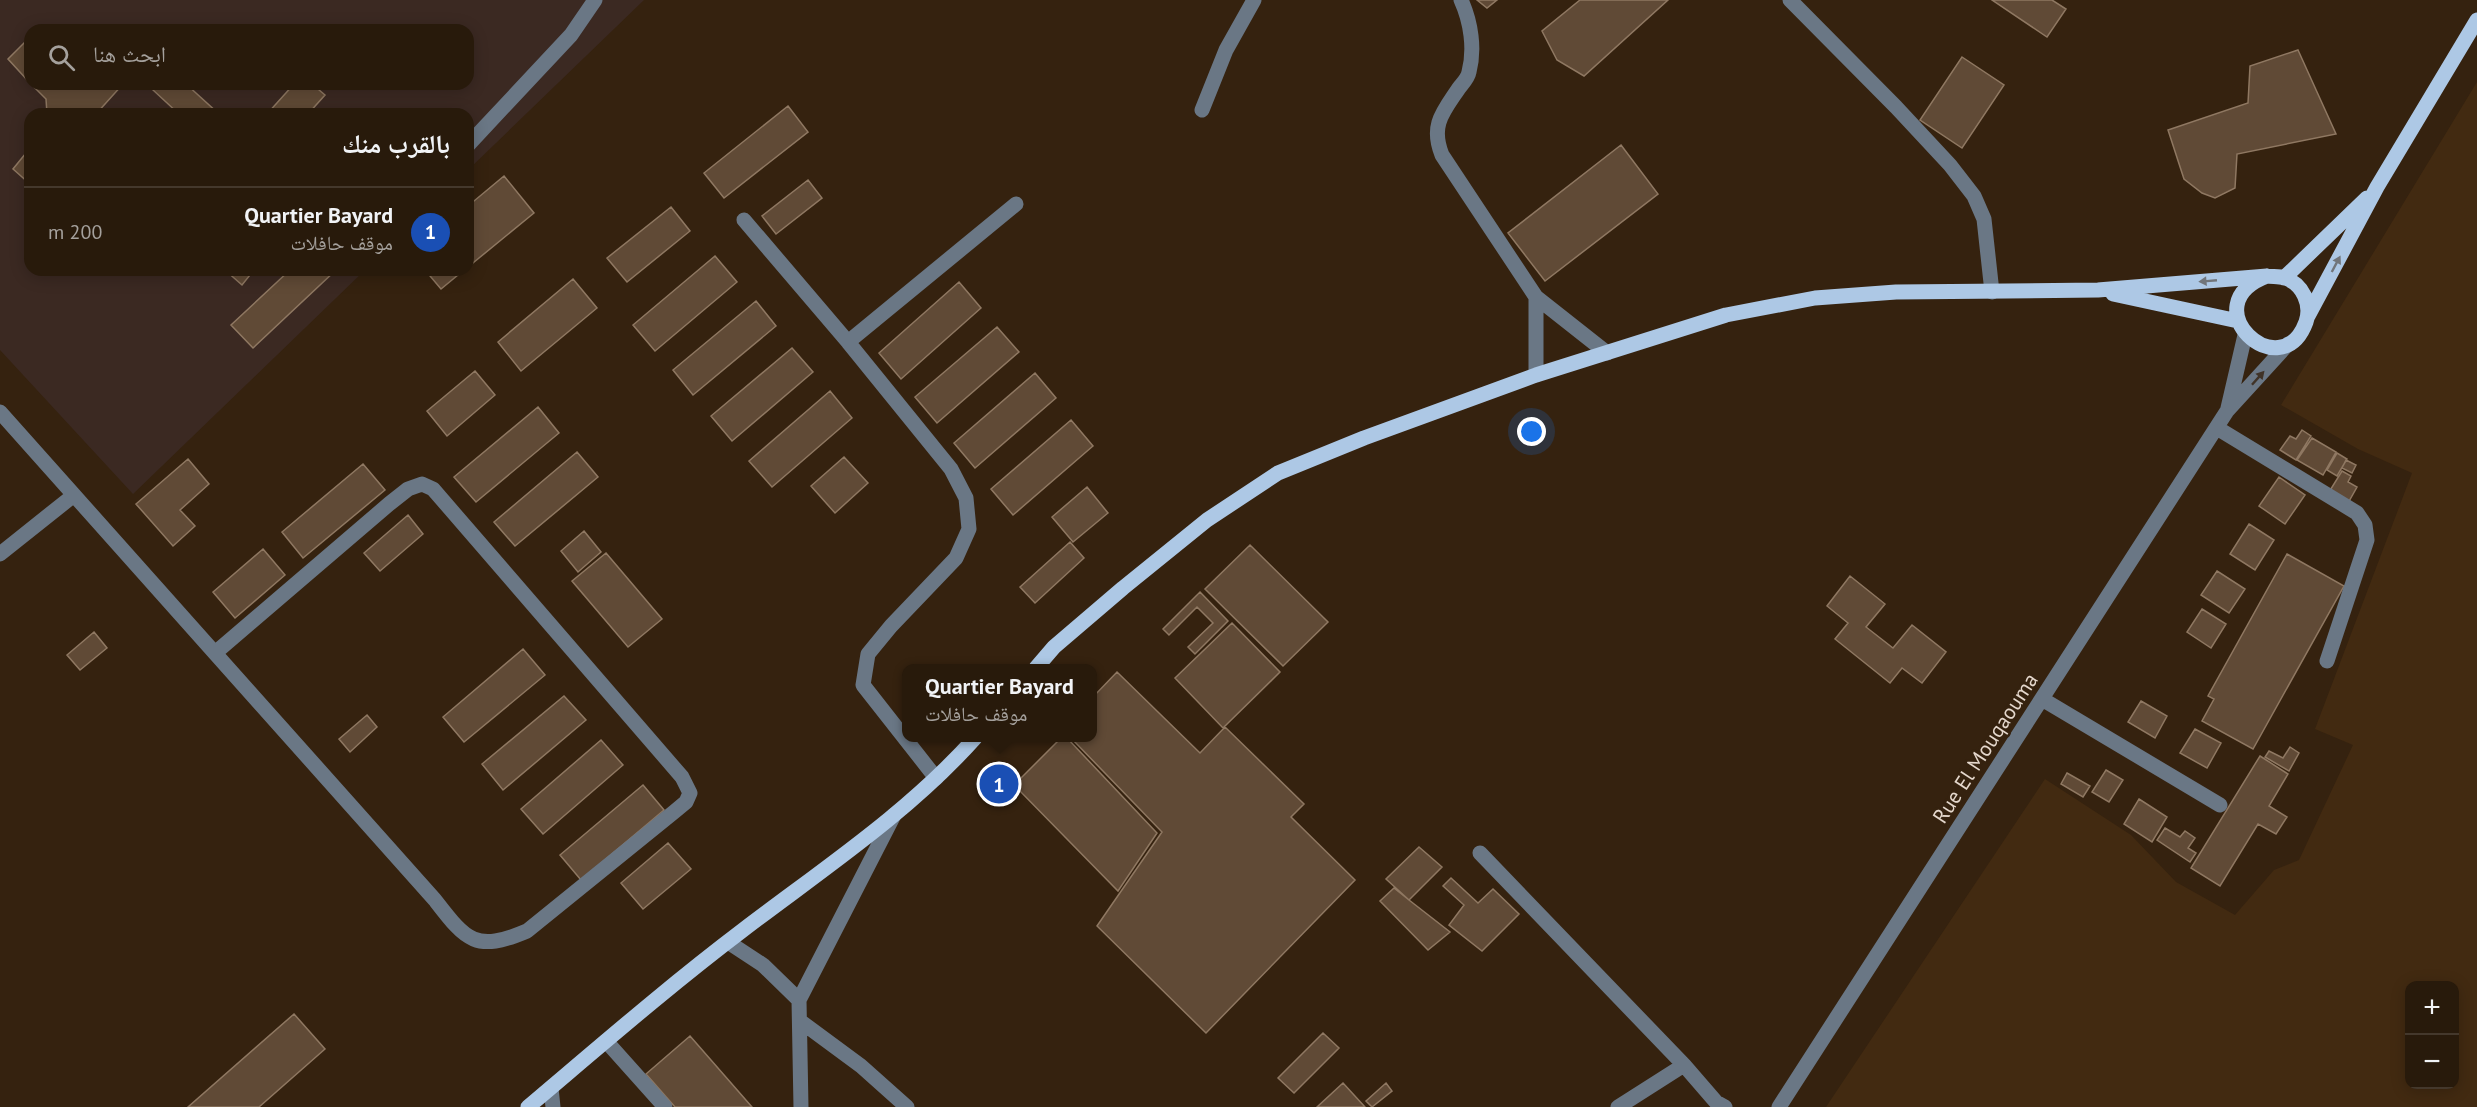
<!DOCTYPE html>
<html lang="ar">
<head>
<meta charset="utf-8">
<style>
	:root { --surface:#281a0b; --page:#342719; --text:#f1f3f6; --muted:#a5a19d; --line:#44382c; --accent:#0b8043 }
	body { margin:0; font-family:"PT Sans","Noto Naskh Arabic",sans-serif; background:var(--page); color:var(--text); direction:rtl }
	.controls { position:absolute; right:18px; bottom:18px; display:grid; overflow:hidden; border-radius:12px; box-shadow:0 3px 15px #0003 }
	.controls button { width:54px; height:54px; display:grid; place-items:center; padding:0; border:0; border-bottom:2px solid var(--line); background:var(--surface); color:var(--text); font:30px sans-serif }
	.you { position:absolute; left:1532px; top:432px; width:21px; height:21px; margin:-15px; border:4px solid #fff; border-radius:50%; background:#1a73e8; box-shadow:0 0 0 9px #1a73e833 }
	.badge { display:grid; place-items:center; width:39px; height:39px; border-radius:50%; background:var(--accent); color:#fff; font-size:20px; font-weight:700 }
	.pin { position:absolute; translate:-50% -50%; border:3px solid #fff; box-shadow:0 2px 6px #0006 }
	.popup { position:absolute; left:902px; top:664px; width:195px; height:78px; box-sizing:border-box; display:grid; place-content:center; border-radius:12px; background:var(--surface); filter:drop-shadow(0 2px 4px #0005); font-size:20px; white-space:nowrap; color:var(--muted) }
	.popup b { font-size:22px; color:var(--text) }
	.popup::after { content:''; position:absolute; left:50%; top:100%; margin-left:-12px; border:12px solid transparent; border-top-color:var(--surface) }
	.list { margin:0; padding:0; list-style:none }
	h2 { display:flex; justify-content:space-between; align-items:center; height:78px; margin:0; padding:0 24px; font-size:26px }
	h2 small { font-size:20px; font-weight:400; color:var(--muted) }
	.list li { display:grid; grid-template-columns:39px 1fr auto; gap:18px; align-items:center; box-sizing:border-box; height:90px; padding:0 24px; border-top:2px solid var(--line) }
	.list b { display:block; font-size:22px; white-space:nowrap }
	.list p { margin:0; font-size:20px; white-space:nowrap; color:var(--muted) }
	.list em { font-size:20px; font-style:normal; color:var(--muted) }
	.icon { flex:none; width:33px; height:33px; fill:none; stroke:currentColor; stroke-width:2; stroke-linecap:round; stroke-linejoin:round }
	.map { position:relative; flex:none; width:2477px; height:1107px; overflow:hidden; direction:ltr }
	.search { position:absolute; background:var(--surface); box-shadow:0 3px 15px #0003; left:24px; top:24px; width:450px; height:66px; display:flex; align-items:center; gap:15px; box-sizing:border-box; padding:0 21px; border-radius:18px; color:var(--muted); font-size:22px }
	.panel { position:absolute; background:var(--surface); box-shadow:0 3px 15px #0003; left:24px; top:108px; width:450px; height:168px; border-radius:18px; direction:rtl }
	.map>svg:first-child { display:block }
	.industrial { fill:#3b2922; fill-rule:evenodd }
	.built { fill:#422a11; fill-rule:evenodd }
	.building { fill:#604a36; stroke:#8f7862; stroke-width:1.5 }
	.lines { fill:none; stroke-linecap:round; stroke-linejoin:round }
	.minor { stroke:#6a7785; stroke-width:15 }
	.major { stroke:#adc8e5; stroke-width:15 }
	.oneway { fill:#71757a }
	.oneway2 { fill:#403327 }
	.labels { text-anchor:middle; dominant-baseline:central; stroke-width:5; stroke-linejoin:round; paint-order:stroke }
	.street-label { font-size:21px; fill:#e5d8cd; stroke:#35220f }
</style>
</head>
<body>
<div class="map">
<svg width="2477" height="1107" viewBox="0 0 2477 1107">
	<rect width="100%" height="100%" fill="#35220f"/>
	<path class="industrial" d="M 0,0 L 644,0 L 468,170 L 468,114 L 30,114 L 30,270 L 365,270 L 133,494 L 0,350 ZM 30,30 L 468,30 L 468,84 L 30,84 Z"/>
	<path class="built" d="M 2477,82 L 2477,1107 L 1826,1107 L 2045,779 L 2131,835 L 2176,882 L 2235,915 L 2274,870 L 2299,860 L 2353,745 L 2315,729 L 2412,473 L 2358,449 L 2281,405 ZM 2410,986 L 2454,986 L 2454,1084 L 2410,1084 Z"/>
	<path class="building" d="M 1477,0 L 1497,0 L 1487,8 Z
		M 1580,0 L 1668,0 L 1584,76 L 1557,60 L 1542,31 Z
		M 1992,0 L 2052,0 L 2066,9 L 2047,37 Z
		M 30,37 L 30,83 L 8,59 Z
		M 2298,50 L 2336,134 L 2237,154 L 2235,188 L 2215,198 L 2202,193 L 2184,179 L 2168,130 L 2248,103 L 2250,66 Z
		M 1962,57 L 2004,85 L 1962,148 L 1920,120 Z
		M 31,84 L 123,84 L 96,114 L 47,114 L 46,99 Z
		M 158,84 L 186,84 L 219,114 L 179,114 L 153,90 Z
		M 294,84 L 312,84 L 325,95 L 308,114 L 267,114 Z
		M 788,106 L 808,132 L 724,198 L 704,173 Z
		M 1621,145 L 1658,194 L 1545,281 L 1508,233 Z
		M 30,148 L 30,184 L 13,169 Z
		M 504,176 L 534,213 L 468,267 L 468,206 Z
		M 808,180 L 822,198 L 776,234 L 762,216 Z
		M 671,207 L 690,231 L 627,282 L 607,258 Z
		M 715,256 L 737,282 L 655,351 L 633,325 Z
		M 225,270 L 254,270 L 242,285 Z
		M 290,270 L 336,270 L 253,348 L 231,325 Z
		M 425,270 L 464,270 L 441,289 Z
		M 573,279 L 597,308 L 521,371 L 498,342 Z
		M 959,282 L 981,308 L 901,379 L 879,353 Z
		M 756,301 L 776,326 L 693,395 L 673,370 Z
		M 997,327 L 1019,352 L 937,423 L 915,397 Z
		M 792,348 L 813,372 L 732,441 L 711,416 Z
		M 475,371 L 495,395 L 447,436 L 427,411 Z
		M 1035,373 L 1056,398 L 975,468 L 954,443 Z
		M 830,391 L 852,418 L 772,487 L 749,461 Z
		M 538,407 L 559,433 L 476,502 L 454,477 Z
		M 1071,420 L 1093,446 L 1013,515 L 991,489 Z
		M 2302,430 L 2311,436 L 2296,460 L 2280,450 L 2290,436 L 2296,439 Z
		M 2312,438 L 2336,452 L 2323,475 L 2297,460 Z
		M 577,452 L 598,477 L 515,546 L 494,522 Z
		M 2337,453 L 2347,459 L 2337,476 L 2327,470 Z
		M 844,457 L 868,483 L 835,513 L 811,486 Z
		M 188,459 L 209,484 L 180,510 L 195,526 L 173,546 L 136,504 Z
		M 2346,460 L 2356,465 L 2352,473 L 2342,468 Z
		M 363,464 L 385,490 L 303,558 L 282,532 Z
		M 2342,471 L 2351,476 L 2348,482 L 2357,487 L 2348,503 L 2329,492 Z
		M 2279,477 L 2305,495 L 2285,524 L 2259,506 Z
		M 1087,487 L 1108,513 L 1073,542 L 1052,517 Z
		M 408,515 L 423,534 L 380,571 L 364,553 Z
		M 2249,524 L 2274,540 L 2255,570 L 2230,554 Z
		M 584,531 L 601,552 L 578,572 L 561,551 Z
		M 1070,542 L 1084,558 L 1035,603 L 1020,587 Z
		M 1250,545 L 1328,622 L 1283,666 L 1205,589 Z
		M 263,549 L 285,575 L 235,618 L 213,592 Z
		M 606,553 L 662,619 L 628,647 L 572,581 Z
		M 2287,554 L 2344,586 L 2253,749 L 2202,721 L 2214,699 L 2208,696 Z
		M 2217,571 L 2245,589 L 2229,613 L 2201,595 Z
		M 1850,576 L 1885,604 L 1866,627 L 1893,648 L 1912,625 L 1946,652 L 1922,683 L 1902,668 L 1890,683 L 1835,639 L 1848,623 L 1827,606 Z
		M 1200,592 L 1228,621 L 1195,654 L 1188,647 L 1213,623 L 1197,607 L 1169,635 L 1163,629 Z
		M 2202,609 L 2226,624 L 2211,648 L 2187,632 Z
		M 1232,623 L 1280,672 L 1223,728 L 1175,678 Z
		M 94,632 L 107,648 L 80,670 L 67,655 Z
		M 523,649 L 545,675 L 464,742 L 443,717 Z
		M 1117,672 L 1200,753 L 1225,727 L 1304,804 L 1291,817 L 1355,880 L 1206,1033 L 1097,926 L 1162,832 L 1071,738 L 1092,738 L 1092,698 Z
		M 564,696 L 586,720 L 503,790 L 482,764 Z
		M 2141,701 L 2167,716 L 2155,738 L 2128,722 Z
		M 367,715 L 377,727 L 350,752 L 339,739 Z
		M 2195,729 L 2221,743 L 2207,768 L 2180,753 Z
		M 1061,738 L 1067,738 L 1157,833 L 1118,891 L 1014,785 Z
		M 601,740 L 623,765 L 543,834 L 521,809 Z
		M 2290,747 L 2299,753 L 2289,771 L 2265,757 L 2269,751 L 2283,758 Z
		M 2260,756 L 2288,774 L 2269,806 L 2287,817 L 2276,834 L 2258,824 L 2220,886 L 2191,868 Z
		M 2106,770 L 2123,780 L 2109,802 L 2092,792 Z
		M 2067,773 L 2090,786 L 2083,797 L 2061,784 Z
		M 643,785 L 664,810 L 581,880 L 560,855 Z
		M 2139,799 L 2167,817 L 2152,842 L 2124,824 Z
		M 2165,828 L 2180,837 L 2185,831 L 2195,838 L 2188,848 L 2196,853 L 2190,862 L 2157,840 Z
		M 668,843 L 691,869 L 643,909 L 621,883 Z
		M 1419,847 L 1442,867 L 1409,900 L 1386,879 Z
		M 1451,878 L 1478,903 L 1493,889 L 1519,914 L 1482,951 L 1449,925 L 1464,905 L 1443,886 Z
		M 1394,888 L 1409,900 L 1450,932 L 1428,950 L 1380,901 Z
		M 294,1014 L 325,1049 L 259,1107 L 188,1107 Z
		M 1323,1033 L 1339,1048 L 1294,1093 L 1278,1078 Z
		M 690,1036 L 752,1107 L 675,1107 L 646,1074 Z
		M 1343,1083 L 1365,1107 L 1317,1107 Z
		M 1386,1083 L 1392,1091 L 1372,1107 L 1366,1101 Z"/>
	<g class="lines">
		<path class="minor" d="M 1461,0 C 1471,22 1475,49 1469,72 C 1468,78 1463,83 1459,88 C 1443,112 1430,125 1442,155 L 1536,297 L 1607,353
			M 1790,0 L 1896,107 L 1950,165 L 1974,196 L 1984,219 L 1992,292
			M 1202,110 L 1226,50 L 1254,0
			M 468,145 L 571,35 L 595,0
			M 744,220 L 848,342 L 951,469 L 966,498 L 969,529 L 956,558 L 891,626 L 868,654 L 863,685 L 936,778
			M 1536,297 L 1536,375
			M 848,342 L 1016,204
			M 2228,408 L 2245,335
			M 0,412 L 435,900 C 466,940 475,953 527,931 L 674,812 L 686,802 L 690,793 L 682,777 L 433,489 L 422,484 L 408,489 L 389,504 L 215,653
			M 2217,428 L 2357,513 L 2365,525 L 2367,540 L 2327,661
			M 0,554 L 74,495
			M 2042,699 L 2220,805
			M 1480,853 L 1684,1065 L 1716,1102 L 1725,1107
			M 728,942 L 763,965 L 799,1000
			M 800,1021 L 861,1066 L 907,1107
			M 606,1041 L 665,1107
			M 551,1088 L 553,1107
			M 801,1107 L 799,1000 L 894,815
			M 1618,1107 L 1684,1065
			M 1779,1107 L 2227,411 L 2288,344"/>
		<path class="major" d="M 2284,278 L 2367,198
			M 2113,294 L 2238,321
			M 2308,316 L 2377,187 L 2477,20
			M 1036,668 L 1054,647 L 1123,588 L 1207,520 L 1278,473 L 1364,438 L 1536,375 L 1726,315 L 1815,298 L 1896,292 L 2098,290 L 2267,276 C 2272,277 2279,276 2285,278 C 2303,284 2312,305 2306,322 C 2281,390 2190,305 2267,276
			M 528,1107 C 599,1047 669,986 743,930 C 823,869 908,813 975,738"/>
	</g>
	<defs><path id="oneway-solid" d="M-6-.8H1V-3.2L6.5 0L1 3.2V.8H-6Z" transform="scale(1.5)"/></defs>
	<g class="oneway">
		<use href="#oneway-solid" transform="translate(2336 264) rotate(-62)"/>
		<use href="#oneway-solid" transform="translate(2208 281) rotate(175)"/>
	</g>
	<use class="oneway2" href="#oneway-solid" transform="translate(2258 378) rotate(-48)"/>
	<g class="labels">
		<g class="street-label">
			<text transform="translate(1985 748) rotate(-57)">Rue El Mouqaouma</text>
		</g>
	</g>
</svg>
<div class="controls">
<button>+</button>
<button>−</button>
</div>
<div class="you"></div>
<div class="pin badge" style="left:999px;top:784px;background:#1a4fb4">1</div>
<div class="popup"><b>Quartier Bayard</b>موقف حافلات</div>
<div class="search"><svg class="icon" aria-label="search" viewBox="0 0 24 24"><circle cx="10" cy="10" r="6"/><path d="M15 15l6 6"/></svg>ابحث هنا</div>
<section class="panel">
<h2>بالقرب منك<small></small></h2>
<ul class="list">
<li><span class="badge" style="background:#1a4fb4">1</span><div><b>Quartier Bayard</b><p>موقف حافلات</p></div><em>200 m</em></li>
</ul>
</section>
</div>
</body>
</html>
